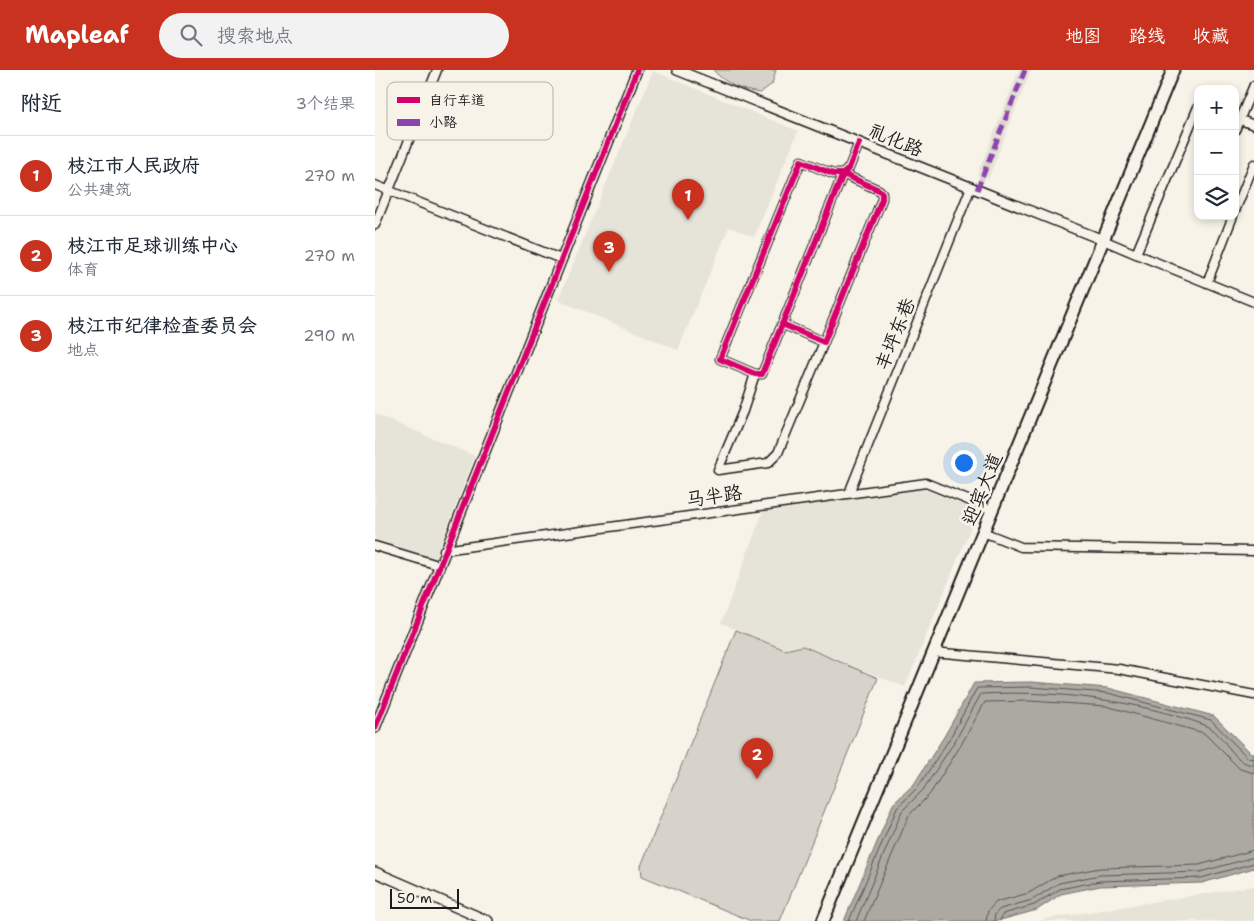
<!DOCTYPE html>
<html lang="zh">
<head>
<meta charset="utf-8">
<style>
	:root { --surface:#fff; --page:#f2f2f3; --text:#1f2937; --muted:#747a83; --line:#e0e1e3; --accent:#c8321e }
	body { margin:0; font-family:"Shantell Sans","LXGW WenKai TC",sans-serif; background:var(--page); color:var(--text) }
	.controls { position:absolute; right:15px; top:15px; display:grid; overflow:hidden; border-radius:10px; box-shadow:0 2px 8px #0003 }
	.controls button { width:45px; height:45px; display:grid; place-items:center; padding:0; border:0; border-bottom:1px solid var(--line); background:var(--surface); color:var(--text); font:25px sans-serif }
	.scale { position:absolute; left:15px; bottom:12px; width:69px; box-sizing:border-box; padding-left:5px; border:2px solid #1c1c1c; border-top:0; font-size:14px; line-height:18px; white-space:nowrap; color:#1c1c1c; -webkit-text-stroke:4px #f7f3e8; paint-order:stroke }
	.you { position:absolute; left:588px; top:392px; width:18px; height:18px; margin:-12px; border:4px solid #fff; border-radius:50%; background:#1a73e8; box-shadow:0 0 0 8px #1a73e833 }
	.badge { display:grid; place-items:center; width:32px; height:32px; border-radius:50%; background:var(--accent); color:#fff; font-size:16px; font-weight:700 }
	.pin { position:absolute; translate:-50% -41px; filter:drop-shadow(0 1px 2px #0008) }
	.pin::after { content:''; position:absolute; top:26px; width:18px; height:15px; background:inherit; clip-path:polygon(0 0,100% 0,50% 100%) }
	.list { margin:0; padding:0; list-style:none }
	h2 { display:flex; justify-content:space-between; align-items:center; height:65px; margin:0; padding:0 20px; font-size:21px }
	h2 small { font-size:16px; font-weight:400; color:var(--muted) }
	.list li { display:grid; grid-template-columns:32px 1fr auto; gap:15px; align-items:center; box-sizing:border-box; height:80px; padding:0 20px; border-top:1px solid var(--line) }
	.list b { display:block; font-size:19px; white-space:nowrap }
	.list p { margin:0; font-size:16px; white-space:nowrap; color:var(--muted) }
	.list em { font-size:16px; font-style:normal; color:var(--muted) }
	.icon { flex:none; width:28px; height:28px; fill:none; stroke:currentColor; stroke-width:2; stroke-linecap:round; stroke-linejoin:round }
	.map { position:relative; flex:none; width:879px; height:851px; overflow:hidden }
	header { display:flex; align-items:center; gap:30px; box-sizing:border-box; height:70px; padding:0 25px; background:var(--accent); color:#fff }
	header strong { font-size:24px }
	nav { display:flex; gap:28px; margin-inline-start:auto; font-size:18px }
	.search { width:350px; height:45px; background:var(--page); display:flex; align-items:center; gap:12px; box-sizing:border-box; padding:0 18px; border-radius:28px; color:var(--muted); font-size:19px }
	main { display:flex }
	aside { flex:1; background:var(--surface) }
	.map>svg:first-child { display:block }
	.built { fill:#e6e3d9 }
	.green { fill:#d7d3cb; stroke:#7a7874 }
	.water { fill:#aca9a2; stroke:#72716c }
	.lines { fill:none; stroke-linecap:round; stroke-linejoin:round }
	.shore { stroke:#565452; stroke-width:1 }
	.pedestrian-tunnel { stroke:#d6d3c9; stroke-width:5.5; stroke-dasharray:5.5 3; stroke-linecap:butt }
	.minor-casing { stroke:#1c1c1c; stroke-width:11 }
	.tertiary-casing { stroke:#1c1c1c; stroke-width:12 }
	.primary-casing { stroke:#1c1c1c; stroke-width:15 }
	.minor { stroke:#f7f3e8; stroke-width:8 }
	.tertiary { stroke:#f7f3e8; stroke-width:9 }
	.primary { stroke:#f7f3e8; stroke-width:11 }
	.quiet { stroke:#8e44ad; stroke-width:5; stroke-dasharray:10 5; stroke-linecap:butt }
	.cycleway-casing { stroke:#f7f3e8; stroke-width:9 }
	.cycleway { stroke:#d6006c; stroke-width:6 }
	.labels { text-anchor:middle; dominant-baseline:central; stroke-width:5; stroke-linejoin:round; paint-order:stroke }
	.street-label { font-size:19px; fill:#1c1c1c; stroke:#f7f3e8 }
	.key { fill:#f7f3e8; stroke:#b5b2ab; stroke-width:1 }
	.key-label { font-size:14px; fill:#1c1c1c }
</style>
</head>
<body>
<header>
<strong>Mapleaf</strong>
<div class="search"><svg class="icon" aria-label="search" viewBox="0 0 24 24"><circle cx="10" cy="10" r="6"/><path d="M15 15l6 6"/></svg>搜索地点</div>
<nav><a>地图</a><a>路线</a><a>收藏</a></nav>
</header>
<main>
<aside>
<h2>附近<small>3个结果</small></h2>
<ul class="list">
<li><span class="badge">1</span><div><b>枝江市人民政府</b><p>公共建筑</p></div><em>270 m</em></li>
<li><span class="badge">2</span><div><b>枝江市足球训练中心</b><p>体育</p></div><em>270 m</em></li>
<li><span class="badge">3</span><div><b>枝江市纪律检查委员会</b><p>地点</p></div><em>290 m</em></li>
</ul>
</aside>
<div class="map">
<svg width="879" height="851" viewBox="0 0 879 851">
	<rect width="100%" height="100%" fill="#f7f3e8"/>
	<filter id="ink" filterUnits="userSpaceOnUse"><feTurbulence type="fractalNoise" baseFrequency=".02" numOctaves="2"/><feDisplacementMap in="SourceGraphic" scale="10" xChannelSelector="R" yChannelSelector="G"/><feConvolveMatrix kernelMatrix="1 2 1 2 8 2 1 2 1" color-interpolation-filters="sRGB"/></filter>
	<g filter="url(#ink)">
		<path class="built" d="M 644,0 L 656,0 L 613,109 L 602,105 Z
			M 278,1 L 423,61 L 379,167 L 354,157 L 303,280 L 183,230 Z
			M 0,344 L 100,386 L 56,499 L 0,481 Z
			M 551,419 L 603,440 L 530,617 L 428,576 L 410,580 L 346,553 L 389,439 Z
			M 879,816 L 879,851 L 665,851 L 670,849 Z"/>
		<path class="green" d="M 338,0 L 401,0 L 397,14 L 385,23 C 365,20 352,15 338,0 Z
			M 361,560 L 410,580 L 428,576 L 503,608 L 405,851 L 376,851 L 267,806 L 266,796 Z"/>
		<path class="water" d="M 656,612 L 733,618 L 839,646 L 877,684 L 879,683 L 879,798 L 827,813 L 725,816 L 686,824 L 662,840 L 622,851 L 469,851 L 518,734 L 539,714 L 570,665 L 599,613 Z"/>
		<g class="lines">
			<path class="shore" d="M 474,851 L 522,738 L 543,717 L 575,668 L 602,618 L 656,617 L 733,623 L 836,650 L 873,688 L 879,689
				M 481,851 L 527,741 L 548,720 L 580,671 L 606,624 C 682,620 759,630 830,655 C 849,662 858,695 879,695
				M 489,851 L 534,745 L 555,724 L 586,675 L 610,632 L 655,631 L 731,636 L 829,663 L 865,699 L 879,703
				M 611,851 L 613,841 L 621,832 L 654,823 L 682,806 L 725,798 L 824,795 L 879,780
				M 619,851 L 620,844 L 625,839 L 657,830 L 684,813 L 725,805 L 825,802 L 879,787
				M 625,851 L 628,844 L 659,835 L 685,819 L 725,811 L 826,808 L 879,793"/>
			<path class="pedestrian-tunnel" d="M 602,120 L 650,0"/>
			<g class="minor-casing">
				<path id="minor" d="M 860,48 L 879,55
					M 860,60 L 879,15
					M 0,115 L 186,189
					M 860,141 L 879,94
					M 0,155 L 62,0
					M 728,170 L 761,184 L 823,37
					M 761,184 L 879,232
					M 832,213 L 858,146
					M 407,254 L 449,272 L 507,129 L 507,123 L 504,120 L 468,104 L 387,304 L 380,304 L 345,289 L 426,91 L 458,104 L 468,104 L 474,98 L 484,73
					M 343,400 L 393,393 L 403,383 L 449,272
					M 343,400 L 368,341 L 380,304
					M 474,423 L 596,117
					M 608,462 L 646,477 L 879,481
					M 0,476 L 63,495
					M 69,480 L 551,413 L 610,437
					M 558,582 L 744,599 L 879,625"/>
			</g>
			<g class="tertiary-casing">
				<path id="tertiary" d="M 302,0 L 728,170
					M 0,658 L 262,0
					M 0,802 L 113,851"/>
			</g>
			<g class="primary-casing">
				<path id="primary" d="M 448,851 L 798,0"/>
			</g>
			<use href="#minor" class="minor"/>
			<use href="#tertiary" class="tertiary"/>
			<use href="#primary" class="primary"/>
			<path class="quiet" d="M 602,120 L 650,0"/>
			<g class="cycleway-casing">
				<path id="cycleway" d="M 407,254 L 449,272 L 507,129 L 507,123 L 504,120 L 468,104 L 387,304 L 380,304 L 345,289 L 426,91 L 458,104 L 468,104 L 474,98 L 484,73
					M 0,658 L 262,0"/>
			</g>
			<use href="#cycleway" class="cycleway"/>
		</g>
	</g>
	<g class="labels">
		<g class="street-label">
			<text transform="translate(521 70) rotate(22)">礼化路</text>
			<text transform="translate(520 264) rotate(-68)">丰坪东巷</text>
			<text transform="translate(607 419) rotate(-68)">迎宾大道</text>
			<text transform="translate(339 426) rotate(-8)">马半路</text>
		</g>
	</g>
	<rect x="12" y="12" width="166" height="58" rx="8" class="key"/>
	<rect x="22" y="27" width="23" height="6" fill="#d6006c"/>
	<rect x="22" y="49" width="23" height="7" fill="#8e44ad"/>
	<g class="key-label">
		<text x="54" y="35">自行车道</text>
		<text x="54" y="57">小路</text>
	</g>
</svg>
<div class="controls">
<button>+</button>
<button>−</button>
<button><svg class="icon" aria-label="layers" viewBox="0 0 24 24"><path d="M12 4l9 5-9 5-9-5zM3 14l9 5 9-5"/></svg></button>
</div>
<div class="scale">50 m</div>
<div class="you"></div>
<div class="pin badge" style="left:313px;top:150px">1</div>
<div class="pin badge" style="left:382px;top:709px">2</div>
<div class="pin badge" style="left:234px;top:202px">3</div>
</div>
</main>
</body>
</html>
